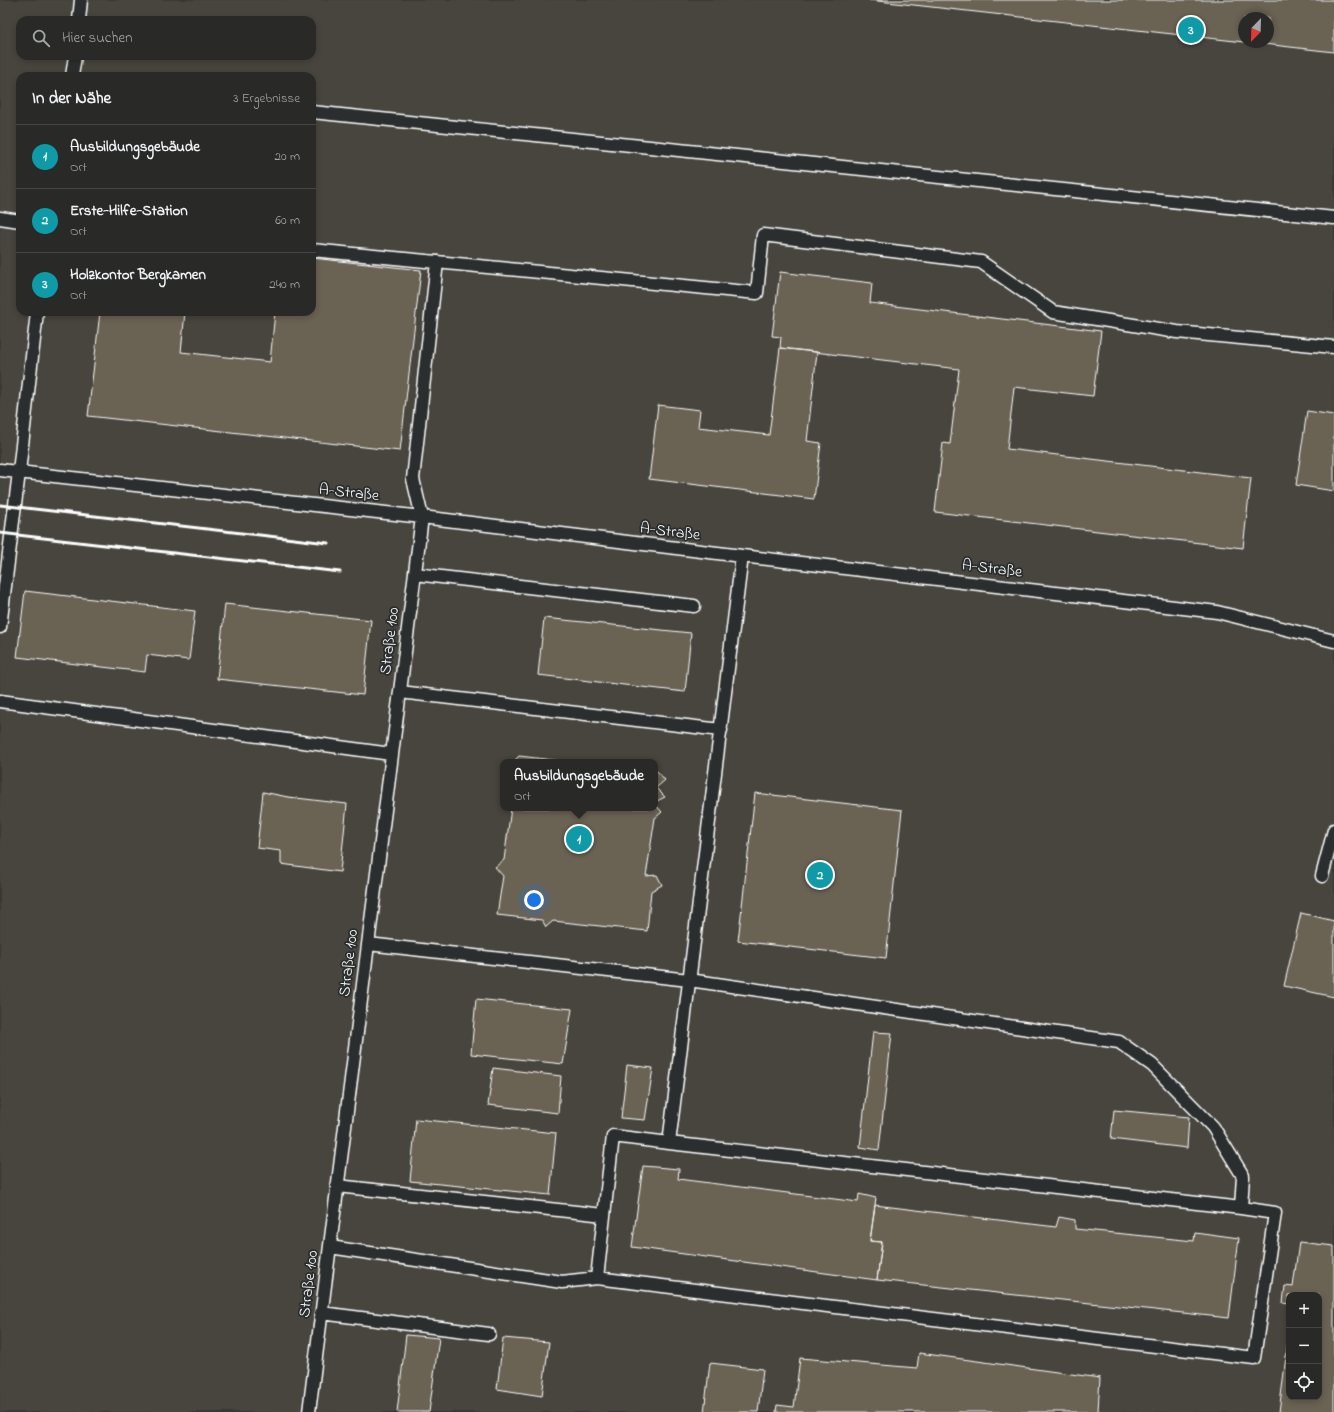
<!DOCTYPE html>
<html lang="de">
<head>
<meta charset="utf-8">
<style>
	:root { --surface:#292a28; --page:#353634; --text:#f1f3f6; --muted:#a5a7a8; --line:#454645; --accent:#8c9099 }
	body { margin:0; font-family:"Indie Flower",sans-serif; background:var(--page); color:var(--text) }
	.controls { position:absolute; right:12px; bottom:12px; display:grid; overflow:hidden; border-radius:8px; box-shadow:0 2px 6px #0003 }
	.controls button { width:36px; height:36px; display:grid; place-items:center; padding:0; border:0; border-bottom:1px solid var(--line); background:var(--surface); color:var(--text); font:20px sans-serif }
	.compass { position:absolute; left:1238px; top:12px; width:36px; height:36px; border-radius:50%; background:var(--surface); box-shadow:0 2px 6px #0003; rotate:203deg }
	.you { position:absolute; left:534px; top:900px; width:14px; height:14px; margin:-10px; border:3px solid #fff; border-radius:50%; background:#1a73e8; box-shadow:0 0 0 6px #1a73e833 }
	.badge { display:grid; place-items:center; width:26px; height:26px; border-radius:50%; background:var(--accent); color:#fff; font-size:13px; font-weight:700 }
	.pin { position:absolute; translate:-50% -50%; border:2px solid #fff; box-shadow:0 1px 4px #0006 }
	.popup { position:absolute; left:500px; top:759px; width:158px; height:52px; box-sizing:border-box; display:grid; place-content:center; border-radius:8px; background:var(--surface); filter:drop-shadow(0 1px 3px #0005); font-size:13px; white-space:nowrap; color:var(--muted) }
	.popup b { font-size:15px; color:var(--text) }
	.popup::after { content:''; position:absolute; left:50%; top:100%; margin-left:-8px; border:8px solid transparent; border-top-color:var(--surface) }
	.list { margin:0; padding:0; list-style:none }
	h2 { display:flex; justify-content:space-between; align-items:center; height:52px; margin:0; padding:0 16px; font-size:17px }
	h2 small { font-size:13px; font-weight:400; color:var(--muted) }
	.list li { display:grid; grid-template-columns:26px 1fr auto; gap:12px; align-items:center; box-sizing:border-box; height:64px; padding:0 16px; border-top:1px solid var(--line) }
	.list b { display:block; font-size:15px; white-space:nowrap }
	.list p { margin:0; font-size:13px; white-space:nowrap; color:var(--muted) }
	.list em { font-size:13px; font-style:normal; color:var(--muted) }
	.icon { flex:none; width:22px; height:22px; fill:none; stroke:currentColor; stroke-width:2; stroke-linecap:round; stroke-linejoin:round }
	.map { position:relative; flex:none; width:1334px; height:1412px; overflow:hidden }
	.search { position:absolute; background:var(--surface); box-shadow:0 2px 6px #0003; left:16px; top:16px; width:300px; height:44px; display:flex; align-items:center; gap:10px; box-sizing:border-box; padding:0 14px; border-radius:12px; color:var(--muted); font-size:15px }
	.panel { position:absolute; background:var(--surface); box-shadow:0 2px 6px #0003; left:16px; top:72px; width:300px; height:244px; border-radius:12px }
	.map>svg:first-child { display:block }
	.built { fill:#46453e; fill-rule:evenodd }
	.building { fill:#6a6252; stroke:#fff }
	.lines { fill:none; stroke-linecap:round; stroke-linejoin:round }
	.service-casing { stroke:#fff; stroke-width:15 }
	.service { stroke:#2a2d2e; stroke-width:12 }
	.rail { stroke:#fff; stroke-width:3 }
	.labels { text-anchor:middle; dominant-baseline:central; stroke-width:3.5; stroke-linejoin:round; paint-order:stroke }
	.street-label { font-size:16px; fill:#fff; stroke:#2a2d2e }
</style>
</head>
<body>
<div class="map">
<svg width="1334" height="1412" viewBox="0 0 1334 1412">
	<rect width="100%" height="100%" fill="#373835"/>
	<filter id="ink" filterUnits="userSpaceOnUse"><feTurbulence type="fractalNoise" baseFrequency=".025" numOctaves="2"/><feDisplacementMap in="SourceGraphic" scale="8" xChannelSelector="R" yChannelSelector="G"/><feConvolveMatrix kernelMatrix="1 2 1 2 8 2 1 2 1" color-interpolation-filters="sRGB"/></filter>
	<g filter="url(#ink)">
		<path class="built" d="M 0,0 L 1334,0 L 1334,1412 L 0,1412 ZM 1244,18 L 1268,18 L 1268,42 L 1244,42 ZM 20,20 L 312,20 L 312,56 L 20,56 ZM 20,76 L 312,76 L 312,312 L 20,312 ZM 503,762 L 655,762 L 655,808 L 503,808 ZM 1289,1295 L 1319,1295 L 1319,1397 L 1289,1397 Z"/>
		<path class="building" d="M 869,0 L 1334,0 L 1334,52 L 1246,42 L 1268,42 L 1268,18 L 1244,18 L 1244,42 Z
			M 312,258 L 421,270 L 400,451 L 88,416 L 100,312 L 185,312 L 181,352 L 270,362 L 275,312 L 312,312 Z
			M 780,272 L 872,283 L 870,303 L 1101,331 L 1093,396 L 1014,387 L 1007,449 L 1251,478 L 1243,548 L 935,512 L 943,443 L 950,444 L 959,369 L 780,348 L 781,337 L 772,336 Z
			M 780,348 L 817,352 L 807,441 L 821,443 L 814,499 L 649,479 L 658,405 L 700,410 L 698,427 L 769,435 Z
			M 1307,411 L 1334,415 L 1334,491 L 1296,485 Z
			M 25,591 L 195,611 L 189,660 L 147,655 L 145,672 L 17,657 Z
			M 225,604 L 371,620 L 363,695 L 217,679 Z
			M 544,618 L 691,633 L 685,692 L 538,675 Z
			M 519,756 L 572,762 L 513,762 Z
			M 655,771 L 657,771 L 665,780 L 656,788 L 665,797 L 655,802 Z
			M 263,792 L 288,797 L 347,804 L 340,872 L 281,864 L 281,851 L 257,848 Z
			M 755,793 L 902,810 L 886,958 L 738,941 Z
			M 655,804 L 662,812 L 655,818 L 646,876 L 657,875 L 662,885 L 651,891 L 647,931 L 553,921 L 546,927 L 542,920 L 497,915 L 503,876 L 495,867 L 504,860 L 511,808 L 655,808 Z
			M 1301,913 L 1334,921 L 1334,997 L 1284,986 Z
			M 476,999 L 572,1009 L 563,1064 L 471,1054 Z
			M 873,1032 L 892,1033 L 879,1150 L 860,1147 Z
			M 627,1065 L 653,1068 L 645,1120 L 621,1118 Z
			M 493,1068 L 561,1076 L 558,1113 L 488,1105 Z
			M 1114,1110 L 1189,1117 L 1187,1148 L 1111,1139 Z
			M 416,1119 L 556,1133 L 550,1195 L 410,1181 Z
			M 643,1166 L 679,1169 L 678,1179 L 858,1202 L 859,1194 L 876,1198 L 870,1241 L 882,1242 L 877,1280 L 632,1247 Z
			M 875,1205 L 1056,1227 L 1059,1217 L 1075,1220 L 1075,1229 L 1194,1241 L 1195,1232 L 1239,1238 L 1229,1318 L 877,1280 L 882,1242 L 870,1241 Z
			M 1299,1242 L 1334,1246 L 1334,1412 L 1279,1412 L 1289,1332 L 1289,1397 L 1319,1397 L 1319,1295 L 1289,1295 L 1289,1304 L 1283,1303 L 1285,1286 L 1293,1287 Z
			M 406,1335 L 439,1338 L 429,1412 L 397,1412 Z
			M 503,1338 L 549,1342 L 542,1396 L 497,1389 Z
			M 919,1353 L 1100,1378 L 1098,1411 L 1107,1412 L 776,1412 L 777,1405 L 794,1407 L 800,1358 L 917,1368 Z
			M 710,1363 L 763,1369 L 758,1412 L 704,1412 Z"/>
		<g class="lines">
			<g class="service-casing">
				<path id="service" d="M 79,20 L 81,0
					M 72,76 L 75,56
					M 312,112 L 1334,218
					M 0,218 L 20,221
					M 312,250 L 757,293 L 763,235 L 981,262 L 1053,312 L 1177,332 L 1334,347
					M 0,470 L 422,517 L 742,556 L 1217,612 L 1334,641
					M 415,574 L 694,606
					M 0,627 L 19,472 L 37,312
					M 400,692 L 721,730
					M 0,701 L 391,754
					M 1322,876 L 1334,830
					M 368,944 L 689,980 L 1119,1042 L 1152,1065 L 1213,1127 L 1243,1176 L 1241,1208
					M 669,1143 L 1241,1208 L 1275,1213 L 1254,1358 L 597,1278 L 613,1136 L 669,1143 L 742,556
					M 337,1186 L 604,1215
					M 330,1247 L 562,1282 L 597,1278
					M 321,1313 L 489,1334
					M 309,1412 L 422,517 L 413,479 L 437,262"/>
			</g>
			<use href="#service" class="service"/>
			<path class="rail" d="M 0,505 L 328,543
				M 0,533 L 340,572"/>
		</g>
	</g>
	<g class="labels">
		<g class="street-label">
			<text transform="translate(349 493) rotate(6)">A-Straße</text>
			<text transform="translate(670 532) rotate(7)">A-Straße</text>
			<text transform="translate(992 569) rotate(7)">A-Straße</text>
			<text transform="translate(390 641) rotate(-83)">Straße 100</text>
			<text transform="translate(349 963) rotate(-83)">Straße 100</text>
			<text transform="translate(309 1284) rotate(-83)">Straße 100</text>
		</g>
	</g>
</svg>
<div class="controls">
<button>+</button>
<button>−</button>
<button><svg class="icon" aria-label="locate" viewBox="0 0 24 24"><circle cx="12" cy="12" r="6"/><path d="M12 2v4M12 18v4M2 12h4M18 12h4"/></svg></button>
</div>
<svg class="compass" viewBox="-18 -18 36 36"><path d="M0-13l5 13h-10z" fill="#e53935"/><path d="M0 13l5-13h-10z" fill="#a5a7a8"/></svg>
<div class="you"></div>
<div class="pin badge" style="left:579px;top:839px;background:#0f9aa8">1</div>
<div class="popup"><b>Ausbildungsgebäude</b>Ort</div>
<div class="pin badge" style="left:820px;top:875px;background:#0f9aa8">2</div>
<div class="pin badge" style="left:1191px;top:30px;background:#0f9aa8">3</div>
<div class="search"><svg class="icon" aria-label="search" viewBox="0 0 24 24"><circle cx="10" cy="10" r="6"/><path d="M15 15l6 6"/></svg>Hier suchen</div>
<section class="panel">
<h2>In der Nähe<small>3 Ergebnisse</small></h2>
<ul class="list">
<li><span class="badge" style="background:#0f9aa8">1</span><div><b>Ausbildungsgebäude</b><p>Ort</p></div><em>20 m</em></li>
<li><span class="badge" style="background:#0f9aa8">2</span><div><b>Erste-Hilfe-Station</b><p>Ort</p></div><em>60 m</em></li>
<li><span class="badge" style="background:#0f9aa8">3</span><div><b>Holzkontor Bergkamen</b><p>Ort</p></div><em>240 m</em></li>
</ul>
</section>
</div>
</body>
</html>
